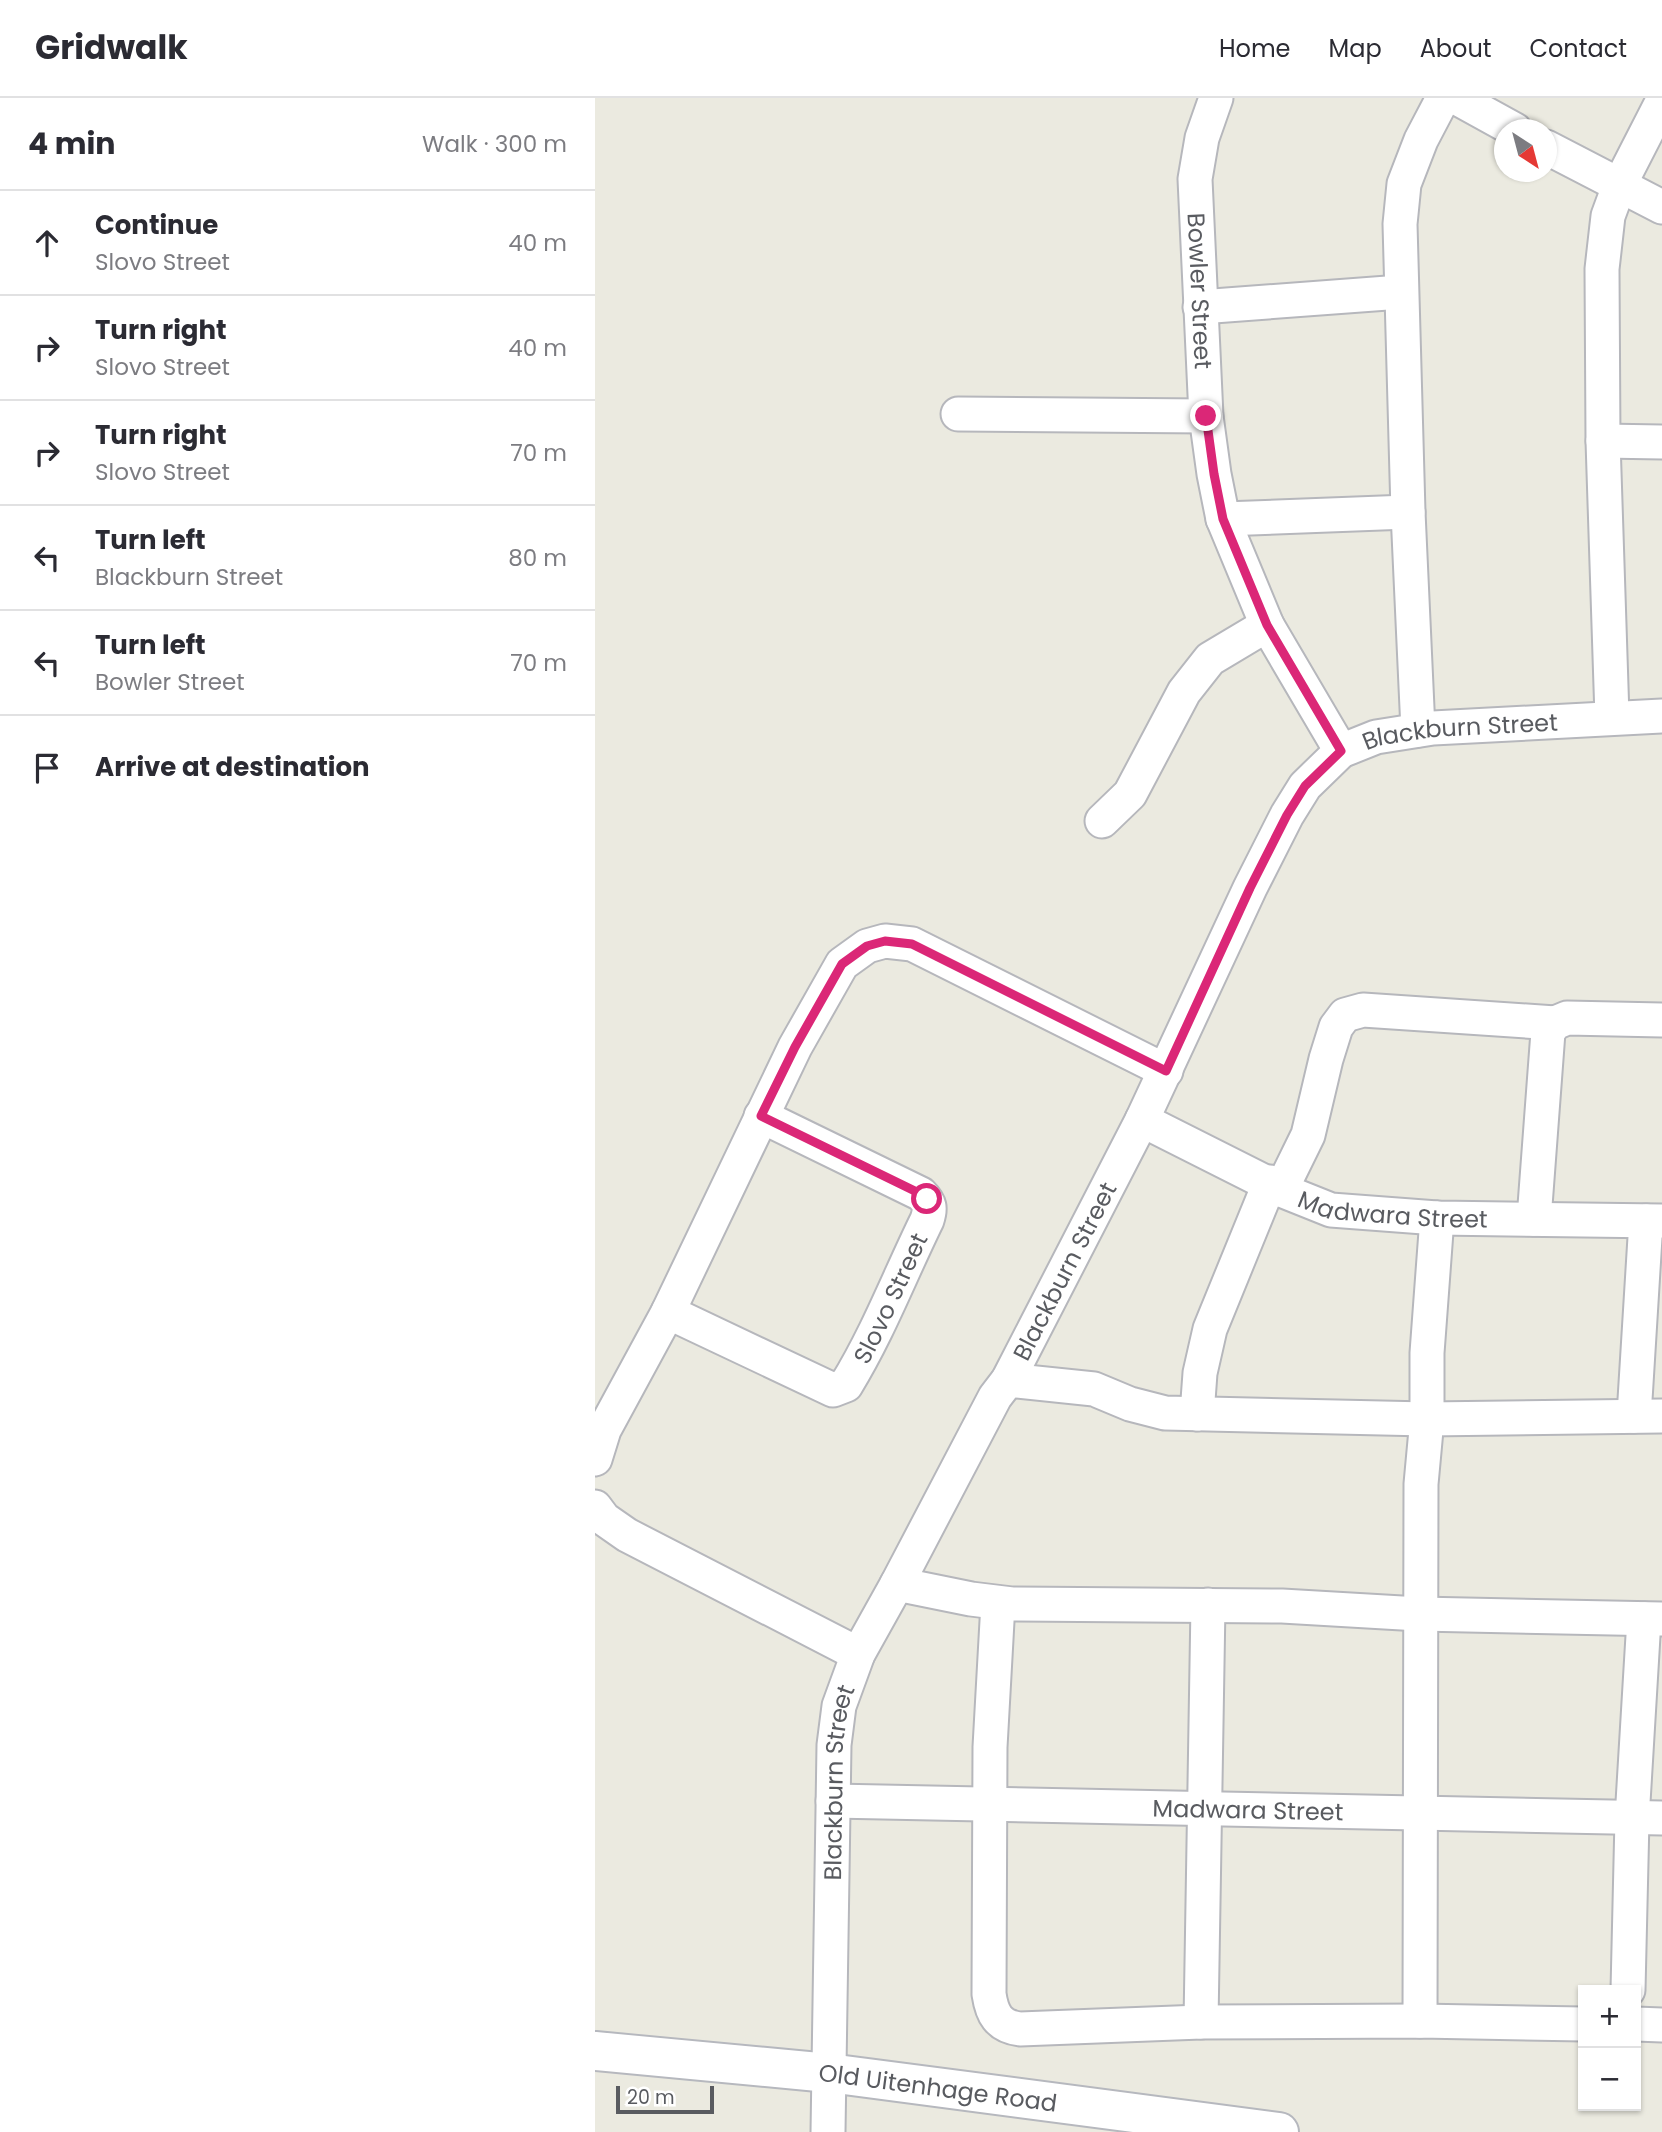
<!DOCTYPE html>
<html lang="en">
<head>
<meta charset="utf-8">
<style>
	:root { --surface:#fff; --page:#f7f7f7; --text:#2b2b33; --muted:#7c7c81; --line:#e1e1e2 }
	body { margin:0; font-family:Poppins,sans-serif; background:var(--page); color:var(--text) }
	.controls { position:absolute; right:21px; bottom:21px; display:grid; overflow:hidden; border-radius:0px; box-shadow:0 2px 5px #0004 }
	.controls button { width:63px; height:63px; display:grid; place-items:center; padding:0; border:0; border-bottom:2px solid var(--line); background:var(--surface); color:var(--text); font:35px sans-serif }
	.compass { position:absolute; left:899px; top:21px; width:63px; height:63px; border-radius:50%; background:var(--surface); box-shadow:0 2px 5px #0004; rotate:144deg }
	.scale { position:absolute; left:21px; bottom:18px; width:98px; box-sizing:border-box; padding-left:7px; border:4px solid #595b60; border-top:0; font-size:19px; line-height:24px; white-space:nowrap; color:#595b60; -webkit-text-stroke:5px #fff; paint-order:stroke }
	.stop { position:absolute; width:21px; height:21px; margin:-16px; border:5px solid #db2777; border-radius:50%; background:#fff }
	.stop.end { background:#db2777; border-color:#fff; box-shadow:0 2px 7px #0008 }
	.list { margin:0; padding:0; list-style:none }
	h2 { display:flex; justify-content:space-between; align-items:center; height:91px; margin:0; padding:0 28px; font-size:30px }
	h2 small { font-size:23px; font-weight:400; color:var(--muted) }
	.list li { display:grid; grid-template-columns:46px 1fr auto; gap:21px; align-items:center; box-sizing:border-box; height:105px; padding:0 28px; border-top:2px solid var(--line) }
	.list b { display:block; font-size:26px; white-space:nowrap }
	.list p { margin:0; font-size:23px; white-space:nowrap; color:var(--muted) }
	.list em { font-size:23px; font-style:normal; color:var(--muted) }
	.icon { flex:none; width:38px; height:38px; fill:none; stroke:currentColor; stroke-width:2; stroke-linecap:round; stroke-linejoin:round }
	.map { position:relative; flex:none; width:1067px; height:2034px; overflow:hidden }
	header { display:flex; align-items:center; gap:42px; box-sizing:border-box; height:98px; padding:0 35px; background:var(--surface); border-bottom:2px solid var(--line) }
	header strong { font-size:33px }
	nav { display:flex; gap:38px; margin-inline-start:auto; font-size:24px }
	main { display:flex }
	aside { flex:1; background:var(--surface) }
	.map>svg:first-child { display:block }
	.lines { fill:none; stroke-linecap:round; stroke-linejoin:round }
	.street-casing { stroke:#b6b7bc; stroke-width:37 }
	.secondary-casing { stroke:#b6b8be; stroke-width:42 }
	.street { stroke:#fff; stroke-width:33 }
	.secondary { stroke:#fff; stroke-width:38 }
	.route { stroke:#db2777; stroke-width:9 }
	.labels { text-anchor:middle; dominant-baseline:central; stroke-width:5; stroke-linejoin:round; paint-order:stroke }
	.street-label { font-size:24px; fill:#595b60; stroke:#fff }
</style>
</head>
<body>
<header>
<strong>Gridwalk</strong>
<nav><a>Home</a><a>Map</a><a>About</a><a>Contact</a></nav>
</header>
<main>
<aside>
<h2>4 min<small>Walk · 300 m</small></h2>
<ul class="list">
<li><svg class="icon" aria-label="ahead" viewBox="0 0 24 24"><path d="M12 20V5M6 11l6-6 6 6"/></svg><div><b>Continue</b><p>Slovo Street</p></div><em>40 m</em></li>
<li><svg class="icon" aria-label="right" viewBox="0 0 24 24"><path d="M7 20v-9h11M14 6l5 5-5 5"/></svg><div><b>Turn right</b><p>Slovo Street</p></div><em>40 m</em></li>
<li><svg class="icon" aria-label="right" viewBox="0 0 24 24"><path d="M7 20v-9h11M14 6l5 5-5 5"/></svg><div><b>Turn right</b><p>Slovo Street</p></div><em>70 m</em></li>
<li><svg class="icon" aria-label="left" viewBox="0 0 24 24"><path d="M17 20v-9H6M10 6l-5 5 5 5"/></svg><div><b>Turn left</b><p>Blackburn Street</p></div><em>80 m</em></li>
<li><svg class="icon" aria-label="left" viewBox="0 0 24 24"><path d="M17 20v-9H6M10 6l-5 5 5 5"/></svg><div><b>Turn left</b><p>Bowler Street</p></div><em>70 m</em></li>
<li><svg class="icon" aria-label="arrive" viewBox="0 0 24 24"><path d="M6 21V4h12l-3 4 3 4H6"/></svg><div><b>Arrive at destination</b></div></li>
</ul>
</aside>
<div class="map">
<svg width="1067" height="2034" viewBox="0 0 1067 2034">
	<rect width="100%" height="100%" fill="#ebeae0"/>
	<g class="lines">
		<g class="street-casing">
			<g id="street">
				<path id="s1" d="M 621,0 L 607,40 L 600,81 L 611,318 L 619,376 L 628,421 L 672,527 L 746,653"/>
				<path d="M 862,0 L 920,32"/>
				<path d="M 951,49 L 1067,109"/>
				<path d="M 605,209 L 806,194"/>
				<path d="M 363,316 L 611,318"/>
				<path d="M 1008,343 L 1067,344"/>
				<path d="M 628,421 L 813,414"/>
				<path d="M 1017,619 L 1008,343 L 1007,171 L 1013,118 L 1024,88 L 1067,4"/>
				<path d="M 823,632 L 813,414 L 805,126 L 809,86 L 826,42 L 848,0"/>
				<path d="M 507,723 L 535,696 L 589,594 L 615,561 L 672,527"/>
				<path id="s2" d="M 547,1022 L 686,1092 L 736,1112 L 842,1120 L 1067,1123"/>
				<path d="M 686,1092 L 713,1037 L 731,961 L 741,929 L 750,917 L 768,912 L 960,925"/>
				<path d="M 939,1121 L 953,934 L 960,925 L 972,920 L 1067,922"/>
				<path id="s3" d="M 73,1214 L 238,1292 L 251,1287 C 283,1235 305,1177 332,1122 C 336,1110 335,1105 326,1096 L 166,1018"/>
				<path d="M 413,1282 L 499,1291 L 535,1306 L 570,1315 L 832,1321 L 1067,1318"/>
				<path d="M 602,1316 L 605,1275 L 615,1231 L 675,1084"/>
				<path d="M 1039,1318 L 1051,1123"/>
				<path d="M 0,1361 L 9,1332 L 73,1214 L 200,949 L 247,866 L 272,848 L 290,843 L 317,846 L 571,973"/>
				<path d="M 0,1409 L 9,1421 L 32,1437 L 263,1556"/>
				<path d="M 302,1486 L 376,1501 L 417,1506 L 687,1508 L 824,1516 L 1067,1521"/>
				<path d="M 403,1505 L 395,1649 L 394,1896 C 397,1916 403,1928 425,1931 L 606,1924 L 825,1923 L 988,1926"/>
				<path id="s4" d="M 238,1703 L 1067,1720"/>
				<path d="M 1033,1892 L 1037,1721 L 1049,1521"/>
				<path d="M 825,1923 L 826,1386 L 832,1321 L 832,1255 L 842,1120"/>
				<path d="M 606,1924 L 613,1507"/>
				<path d="M 1041,1926 L 1067,1927"/>
				<path id="s5" d="M 233,2034 L 239,1647 L 244,1608 L 263,1556 L 302,1486 L 400,1299 L 413,1282 L 547,1022 L 655,790 L 692,717 L 710,688 L 746,653 L 781,639 L 838,630 L 1067,618"/>
			</g>
		</g>
		<g class="secondary-casing">
			<g id="secondary">
				<path id="s6" d="M 0,1953 L 234,1975 L 684,2034"/>
			</g>
		</g>
		<use href="#street" class="street"/>
		<use href="#secondary" class="secondary"/>
	</g>
	<g class="lines">
		<path class="route" d="M 332,1101 L 326,1096 L 166,1018 L 200,949 L 247,866 L 272,848 L 290,843 L 317,846 L 571,973 L 655,790 L 692,717 L 710,688 L 746,653 L 672,527 L 628,421 L 619,376 L 611,318"/>
	</g>
	<g class="labels">
		<g class="street-label">
			<text stroke="none"><textPath href="#s1" startOffset="196">Bowler Street</textPath></text>
			<text stroke="none"><textPath href="#s5" startOffset="1631">Blackburn Street</textPath></text>
			<text stroke="none"><textPath href="#s2" startOffset="271">Madwara Street</textPath></text>
			<text stroke="none"><textPath href="#s5" startOffset="917">Blackburn Street</textPath></text>
			<text stroke="none"><textPath href="#s3" startOffset="294">Slovo Street</textPath></text>
			<text stroke="none"><textPath href="#s5" startOffset="350">Blackburn Street</textPath></text>
			<text stroke="none"><textPath href="#s4" startOffset="415">Madwara Street</textPath></text>
			<text stroke="none"><textPath href="#s6" startOffset="345">Old Uitenhage Road</textPath></text>
		</g>
	</g>
</svg>
<div class="controls">
<button>+</button>
<button>−</button>
</div>
<svg class="compass" viewBox="-18 -18 36 36"><path d="M0-13l5 13h-10z" fill="#e53935"/><path d="M0 13l5-13h-10z" fill="#7c7c81"/></svg>
<div class="scale">20 m</div>
<div class="stop" style="left:332px;top:1101px"></div>
<div class="stop end" style="left:611px;top:318px"></div>
</div>
</main>
</body>
</html>
